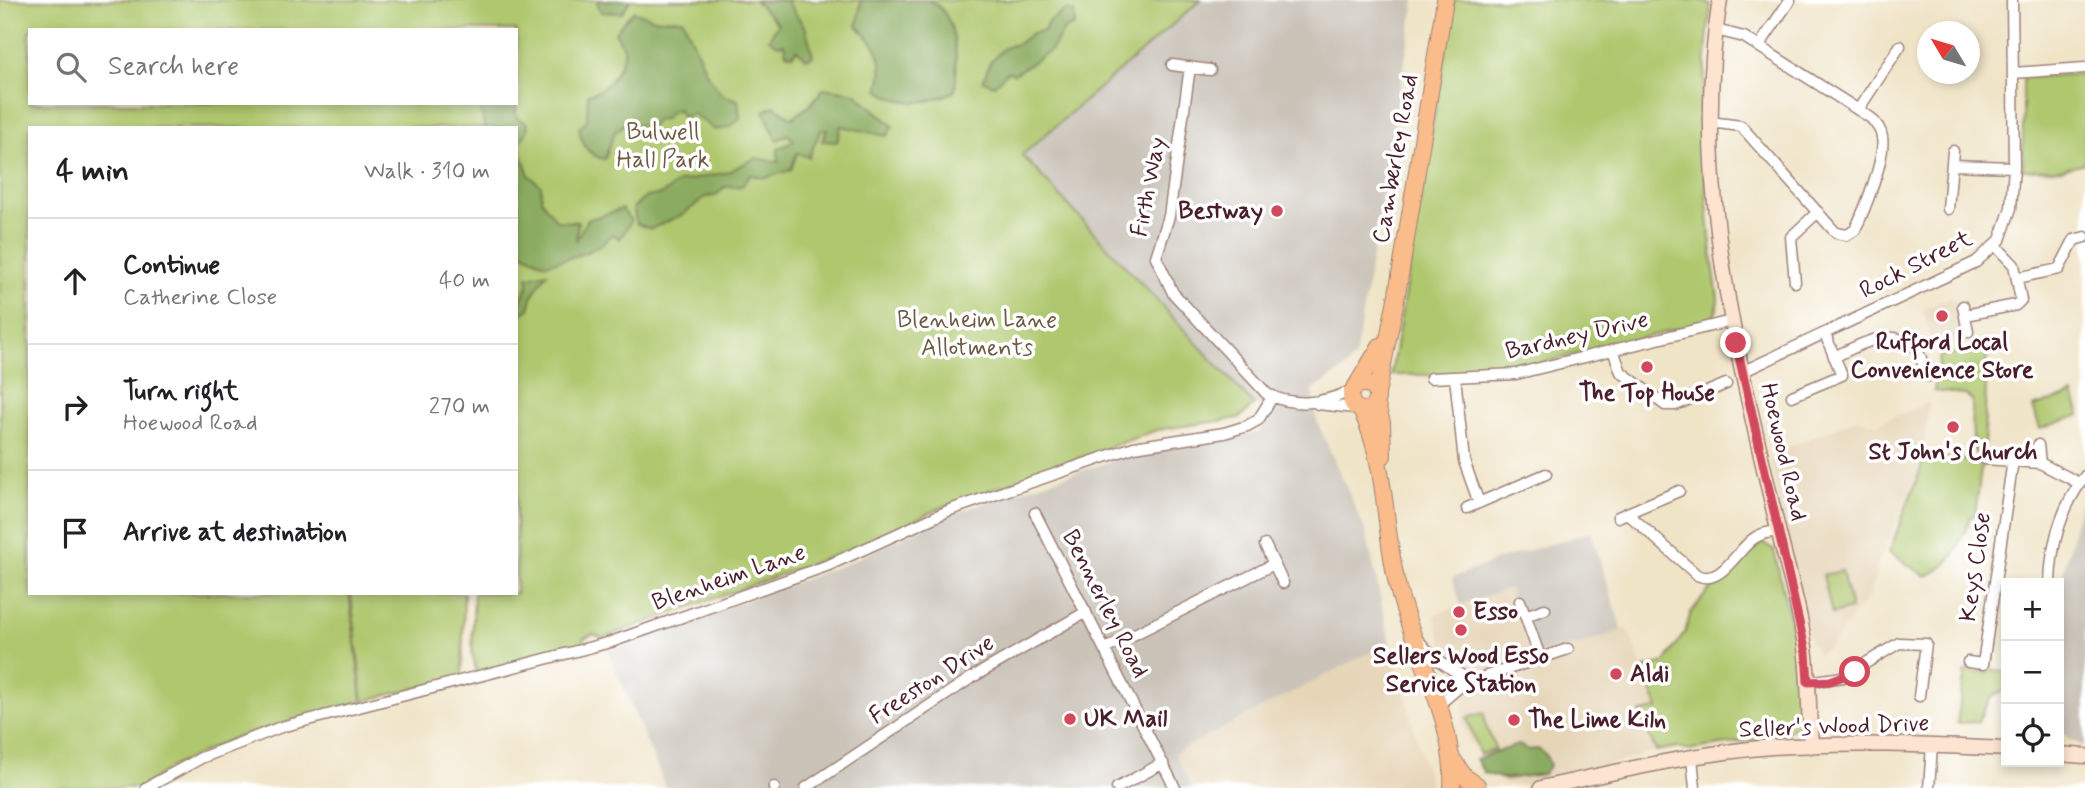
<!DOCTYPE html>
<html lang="en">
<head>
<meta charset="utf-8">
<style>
	:root { --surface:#fff; --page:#f6f6f6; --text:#202124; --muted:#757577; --line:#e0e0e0 }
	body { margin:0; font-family:Mynerve,sans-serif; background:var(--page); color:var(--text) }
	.controls { position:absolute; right:21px; bottom:21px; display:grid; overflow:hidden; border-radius:0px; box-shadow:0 4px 10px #0003 }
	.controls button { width:63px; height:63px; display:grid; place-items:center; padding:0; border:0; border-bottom:2px solid var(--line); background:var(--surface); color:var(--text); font:35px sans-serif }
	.compass { position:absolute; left:1917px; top:21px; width:63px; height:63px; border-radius:50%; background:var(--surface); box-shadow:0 4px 10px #0003; rotate:308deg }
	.stop { position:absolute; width:21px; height:21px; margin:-16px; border:5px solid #d1495b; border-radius:50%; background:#fff }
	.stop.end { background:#d1495b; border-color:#fff; box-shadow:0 2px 7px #0008 }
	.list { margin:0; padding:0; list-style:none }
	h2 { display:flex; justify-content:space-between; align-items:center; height:91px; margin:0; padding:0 28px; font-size:30px }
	h2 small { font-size:23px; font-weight:400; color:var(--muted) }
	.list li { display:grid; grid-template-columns:46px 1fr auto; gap:21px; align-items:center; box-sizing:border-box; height:126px; padding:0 28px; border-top:2px solid var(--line) }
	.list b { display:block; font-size:26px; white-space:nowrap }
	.list p { margin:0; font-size:23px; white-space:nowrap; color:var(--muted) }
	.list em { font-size:23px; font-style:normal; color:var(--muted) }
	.icon { flex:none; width:38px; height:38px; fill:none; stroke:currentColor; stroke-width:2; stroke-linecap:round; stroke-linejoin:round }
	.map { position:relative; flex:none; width:2085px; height:788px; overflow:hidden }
	.search { position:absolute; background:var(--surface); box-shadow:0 4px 10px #0003; left:28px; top:28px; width:490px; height:77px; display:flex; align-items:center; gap:18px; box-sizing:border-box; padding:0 24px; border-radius:0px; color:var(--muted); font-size:26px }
	.panel { position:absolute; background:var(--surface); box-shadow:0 4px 10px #0003; left:28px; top:126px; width:490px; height:469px; border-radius:0px }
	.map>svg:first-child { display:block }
	.built { fill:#e6d5b7 }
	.industrial { fill:#c9c3b8 }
	.green { fill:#afc76d; stroke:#7c734c; stroke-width:2; fill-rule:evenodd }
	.forest { fill:#8bac60; stroke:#6a6646; stroke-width:2 }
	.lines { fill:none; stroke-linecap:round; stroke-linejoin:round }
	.street-casing { stroke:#9d8279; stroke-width:13 }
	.secondary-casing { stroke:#9d8279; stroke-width:17 }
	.primary-casing { stroke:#9d8279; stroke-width:18 }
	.street { stroke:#fff; stroke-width:10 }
	.secondary { stroke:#fde4d0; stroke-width:14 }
	.primary { stroke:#f9bc8a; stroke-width:16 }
	.route { stroke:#d1495b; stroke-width:9 }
	.poi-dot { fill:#d1495b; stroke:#fff; stroke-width:2.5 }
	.labels { text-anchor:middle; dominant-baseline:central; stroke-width:7; stroke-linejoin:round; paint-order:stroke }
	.park-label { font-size:24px; fill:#6d5a42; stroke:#fff }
	.street-label { font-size:24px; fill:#4a1f2b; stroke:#fff }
	.poi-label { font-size:24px; font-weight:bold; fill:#4a1f2b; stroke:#fff }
</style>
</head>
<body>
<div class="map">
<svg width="2085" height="788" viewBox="0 0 2085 788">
	<rect width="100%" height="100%" fill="#fff"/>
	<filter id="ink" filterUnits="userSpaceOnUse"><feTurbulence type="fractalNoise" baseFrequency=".0143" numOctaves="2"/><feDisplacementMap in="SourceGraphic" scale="14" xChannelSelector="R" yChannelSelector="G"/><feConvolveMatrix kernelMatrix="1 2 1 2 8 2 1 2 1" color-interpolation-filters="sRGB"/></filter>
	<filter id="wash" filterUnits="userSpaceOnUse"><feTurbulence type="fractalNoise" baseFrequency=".00686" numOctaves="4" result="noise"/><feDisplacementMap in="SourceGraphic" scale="28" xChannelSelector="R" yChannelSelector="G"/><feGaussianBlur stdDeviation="1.57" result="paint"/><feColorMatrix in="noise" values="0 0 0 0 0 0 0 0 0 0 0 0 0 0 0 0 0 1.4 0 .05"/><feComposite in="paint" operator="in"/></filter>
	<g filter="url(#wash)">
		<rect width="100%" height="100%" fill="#f0e4c7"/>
		<path class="built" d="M 1948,298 L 1957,301 L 1965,339 L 1939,340 L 1932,346 L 1923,309 Z
			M 1929,402 L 1923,460 L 1880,559 L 1870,595 L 1830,646 L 1817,655 L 1815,647 L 1810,643 L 1770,462 L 1781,450 L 1859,418 L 1876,424 Z
			M 1509,588 L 1561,647 L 1587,643 L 1627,628 L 1658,708 L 1641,712 L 1656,751 L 1533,785 L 1504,783 L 1491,776 L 1470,743 L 1462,722 L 1465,697 L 1457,670 L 1444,648 L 1434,615 Z
			M 1390,642 L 1431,788 L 1192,788 L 1174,753 Z"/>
		<path class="industrial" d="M 1201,0 L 1415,0 L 1355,357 L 1343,370 L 1313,390 L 1316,419 L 1366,532 L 1390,642 L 1175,753 L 1192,788 L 666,788 L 608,651 L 848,563 L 942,518 L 1021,490 L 1137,453 L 1259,433 L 1273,412 L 1254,405 L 1022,155 Z
			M 2085,497 L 2085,746 L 2069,739 L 2059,729 L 2059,701 L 2061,582 L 2080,505 Z
			M 1591,532 L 1622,630 L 1587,643 L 1531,654 L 1509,588 L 1461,605 L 1452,578 L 1500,559 Z"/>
		<path class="green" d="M 0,0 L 1201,0 L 1022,155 L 1254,405 L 1239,418 L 1157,430 L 938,509 L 853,549 L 603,638 L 593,634 L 584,638 L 582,645 L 477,673 L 472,653 L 474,593 L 516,593 L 516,128 L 30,128 L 30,593 L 349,593 L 362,701 L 231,739 L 171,767 L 140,788 L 0,788 ZM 30,30 L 516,30 L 516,103 L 30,103 Z
			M 1454,0 L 1699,0 L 1711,5 C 1698,104 1703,201 1718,299 C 1718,311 1715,316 1706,322 L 1517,369 L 1457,375 L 1391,375 Z
			M 2079,74 L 2085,76 L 2085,163 L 2061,169 L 2023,170 L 2023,78 Z
			M 1987,348 L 1984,450 L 1977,456 L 1973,447 L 1972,400 L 1966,395 L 1934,391 L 1940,356 Z
			M 2073,394 L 2080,415 L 2040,429 L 2033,407 Z
			M 1934,457 L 1982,462 L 1975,516 L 1971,516 C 1961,541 1953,568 1925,576 L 1889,552 L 1923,463 Z
			M 1763,542 L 1774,550 L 1797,651 L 1802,723 L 1780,736 L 1688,750 L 1677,747 L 1656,751 L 1640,713 L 1658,708 L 1643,669 L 1664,663 L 1685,632 L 1691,612 L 1710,589 Z
			M 1842,571 L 1851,609 L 1832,614 L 1823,575 Z
			M 351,593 L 464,593 L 462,677 L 363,701 Z
			M 1989,669 L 2006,672 L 2006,690 L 1993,695 L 1977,722 L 1957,723 L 1965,671 L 1988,674 Z
			M 1484,713 L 1485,724 L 1496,750 L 1480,754 L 1467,718 Z"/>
		<path class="forest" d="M 600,0 L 630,0 L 622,13 L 601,12 L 597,3 Z
			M 786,0 L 806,29 L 813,56 L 807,59 L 797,50 L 792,55 L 786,53 L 784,44 L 778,45 L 769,39 L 778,24 L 755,1 Z
			M 861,0 C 881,0 908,0 927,0 C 959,9 958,65 955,91 C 928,105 904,107 878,90 C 887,60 879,47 857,26 Z
			M 1066,10 L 1074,12 L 1075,25 L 1065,29 L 1050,51 L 1014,74 L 1008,71 L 994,85 L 983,81 L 990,62 L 1004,48 L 1019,43 L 1032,33 L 1044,31 L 1048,22 Z
			M 633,11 L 654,19 L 683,19 L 707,74 L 722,95 L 738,100 L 740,118 L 730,127 L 715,130 L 693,114 L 682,117 L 678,109 L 669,113 L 665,119 L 657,120 L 651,127 L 626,123 L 614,133 L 605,159 C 587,156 582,144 579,128 L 587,120 L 588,94 C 610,90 619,70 625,50 L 615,32 Z
			M 824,88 L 855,93 L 893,126 L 887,136 L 841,126 L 837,142 L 822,141 L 827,130 L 821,130 L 809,157 L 797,153 L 791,170 L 765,178 L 750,175 L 742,186 L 725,187 L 715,196 L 705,197 L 684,214 L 651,229 L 637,224 L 633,208 L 646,197 L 662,194 L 679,182 L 728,172 L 755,158 L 779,162 L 778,149 L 794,141 L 788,134 L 777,140 L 764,111 L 774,106 L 792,118 L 810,105 Z
			M 479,103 L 516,103 L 516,117 L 528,124 L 527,132 L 518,144 L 529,175 L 541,186 L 541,200 L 557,221 L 578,222 L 576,241 L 587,220 L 622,209 L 631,221 L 620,239 L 613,234 C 594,254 570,258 545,264 L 518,250 L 516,128 L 485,128 Z
			M 547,273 L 533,294 L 529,309 L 522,313 L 516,309 L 528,286 L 528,277 Z
			M 1518,745 L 1529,750 L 1538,749 L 1546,755 L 1550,765 L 1543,774 L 1504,779 L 1484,773 L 1476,759 Z"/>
	</g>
	<g filter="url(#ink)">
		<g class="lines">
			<g class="street-casing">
				<path id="street" d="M 1759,46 L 1790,0
					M 1172,65 L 1210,70
					M 1190,67 L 1169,216 L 1156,257 L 1173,293 L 1267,394 C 1296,408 1323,403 1351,391
					M 2013,73 L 2085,68
					M 1858,110 L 1900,46
					M 1710,122 L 1741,126 L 1836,233 L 1847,235 L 1855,230 C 1864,211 1886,157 1882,137 C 1881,129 1876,124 1871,118 L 1744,37 L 1716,30
					M 1952,165 L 2014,167
					M 1948,209 L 1953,151
					M 2017,278 L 2059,269 L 2074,240 L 2085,237
					M 1795,282 L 1791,237 L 1818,212
					M 1963,306 L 1968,332
					M 1965,315 L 2016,305 L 2021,300 L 2014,265 L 1996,246
					M 1613,350 L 1621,372 L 1665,405 L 1676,405 L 1726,384
					M 1834,357 C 1862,344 1890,325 1917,349 L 1928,376
					M 1742,372 L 1976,262 L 2000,240 L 2011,208 L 2014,167 L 2012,0
					M 1455,377 L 1464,461 L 1479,503
					M 1431,378 L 1516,374 L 1731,321
					M 1792,396 L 1842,375 L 1825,334
					M 1318,404 L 1355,408
					M 2038,445 L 2040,463
					M 1985,459 L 2040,463 L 2079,483
					M 1467,508 L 1546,474
					M 1035,513 L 1175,788
					M 1627,513 L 1697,575 C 1722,587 1737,548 1756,537 C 1762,533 1771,532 1778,531
					M 1618,517 L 1679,491
					M 1265,545 L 1283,583
					M 2050,583 C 2051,544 2061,508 2085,476
					M 1520,601 L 1540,657
					M 1525,616 L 1545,609
					M 1418,640 L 1432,656 L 1467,679
					M 1105,649 L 1274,564
					M 1968,662 L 1983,664 L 2013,460
					M 1808,682 L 1843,677 L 1899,643 L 1926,644 L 1919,696
					M 1431,687 L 1467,679
					M 1437,706 L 1463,684 L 1568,649
					M 1692,758 L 1695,788
					M 774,787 L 774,788
					M 146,788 L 201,758 L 281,727 L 611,642 L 829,565 L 950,510 L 1134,447 L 1224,433 L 1247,426 L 1258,420 L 1273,396
					M 806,788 L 971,678 L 1086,612
					M 1117,788 L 1163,763
					M 1929,788 L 1932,746"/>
			</g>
			<g class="secondary-casing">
				<path id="secondary" d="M 1720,0 C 1691,174 1735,343 1774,512 C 1784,559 1801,608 1806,656 C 1809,686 1809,716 1811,746
					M 2059,754 L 2085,756
					M 1541,788 C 1616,772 1694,753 1772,747 C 1850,742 1928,745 2006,749"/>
			</g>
			<g class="primary-casing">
				<path id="primary" d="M1351 397a13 13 0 1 1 26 0a13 13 0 1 1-26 0Z
					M 1356,386 L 1380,346
					M 1377,394 L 1397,294 L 1445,0
					M 1376,402 L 1382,423 L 1383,456
					M 1361,410 C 1388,465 1383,529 1398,588 C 1414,654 1456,719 1452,788
					M 1452,758 L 1465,777 L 1477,785"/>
			</g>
			<use href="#street" class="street"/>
			<use href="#secondary" class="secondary"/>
			<use href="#primary" class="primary"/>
		</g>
	</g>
	<g class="lines" filter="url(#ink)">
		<path class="route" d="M 1736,343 L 1806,653 L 1808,682 L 1830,681 L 1855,672"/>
	</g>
	<g class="poi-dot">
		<circle cx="1277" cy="211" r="7"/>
		<circle cx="1942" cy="316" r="7"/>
		<circle cx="1647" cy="367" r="7"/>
		<circle cx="1953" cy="427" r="7"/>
		<circle cx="1459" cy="612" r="7"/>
		<circle cx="1461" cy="630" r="7"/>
		<circle cx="1616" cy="674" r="7"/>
		<circle cx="1070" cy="719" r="7"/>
		<circle cx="1514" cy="720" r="7"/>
	</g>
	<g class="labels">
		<g class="park-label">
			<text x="663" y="132">Bulwell<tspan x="663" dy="28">Hall Park</tspan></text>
			<text x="977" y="320">Blenheim Lane<tspan x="977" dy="28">Allotments</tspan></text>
		</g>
		<g class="street-label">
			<text transform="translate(1396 159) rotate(-80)">Camberley Road</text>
			<text transform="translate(1149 187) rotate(-79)">Firth Way</text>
			<text transform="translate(1916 265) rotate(-27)">Rock Street</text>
			<text transform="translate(1577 336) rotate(-13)">Bardney Drive</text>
			<text transform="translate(1783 452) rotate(77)">Hoewood Road</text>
			<text transform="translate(1976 567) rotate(-82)">Keys Close</text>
			<text transform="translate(729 578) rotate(-19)">Blenheim Lane</text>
			<text transform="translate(1105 604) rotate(63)">Bennerley Road</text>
			<text transform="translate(932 680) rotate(-33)">Freeston Drive</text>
			<text transform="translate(1834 727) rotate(-2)">Seller's Wood Drive</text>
		</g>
		<g class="poi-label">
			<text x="1263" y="211" text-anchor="end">Bestway</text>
			<text x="1942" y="342">Rufford Local<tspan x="1942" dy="28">Convenience Store</tspan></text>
			<text x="1647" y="393">The Top House</text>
			<text x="1953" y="452">St John's Church</text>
			<text x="1473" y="612" text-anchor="start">Esso</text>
			<text x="1461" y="656">Sellers Wood Esso<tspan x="1461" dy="28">Service Station</tspan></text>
			<text x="1630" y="674" text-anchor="start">Aldi</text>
			<text x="1084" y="719" text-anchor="start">UK Mail</text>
			<text x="1528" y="720" text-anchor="start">The Lime Kiln</text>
		</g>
	</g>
</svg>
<div class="controls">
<button>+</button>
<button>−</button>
<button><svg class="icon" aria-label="locate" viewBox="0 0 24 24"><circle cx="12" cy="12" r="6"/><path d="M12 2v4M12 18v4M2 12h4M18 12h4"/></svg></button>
</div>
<svg class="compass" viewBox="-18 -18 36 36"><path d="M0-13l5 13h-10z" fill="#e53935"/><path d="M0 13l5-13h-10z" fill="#757577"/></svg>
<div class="stop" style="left:1855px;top:672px"></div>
<div class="stop end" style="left:1736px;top:343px"></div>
<div class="search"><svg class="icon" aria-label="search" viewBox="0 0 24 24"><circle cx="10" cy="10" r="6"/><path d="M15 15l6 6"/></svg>Search here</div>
<section class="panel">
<h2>4 min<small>Walk · 310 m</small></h2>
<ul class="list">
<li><svg class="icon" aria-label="ahead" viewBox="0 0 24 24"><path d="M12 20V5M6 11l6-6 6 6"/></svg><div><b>Continue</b><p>Catherine Close</p></div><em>40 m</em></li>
<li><svg class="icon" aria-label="right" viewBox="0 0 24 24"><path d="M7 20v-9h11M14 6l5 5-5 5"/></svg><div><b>Turn right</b><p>Hoewood Road</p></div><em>270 m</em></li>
<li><svg class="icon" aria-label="arrive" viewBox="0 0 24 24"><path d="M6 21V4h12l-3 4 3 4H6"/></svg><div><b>Arrive at destination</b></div></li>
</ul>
</section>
</div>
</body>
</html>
